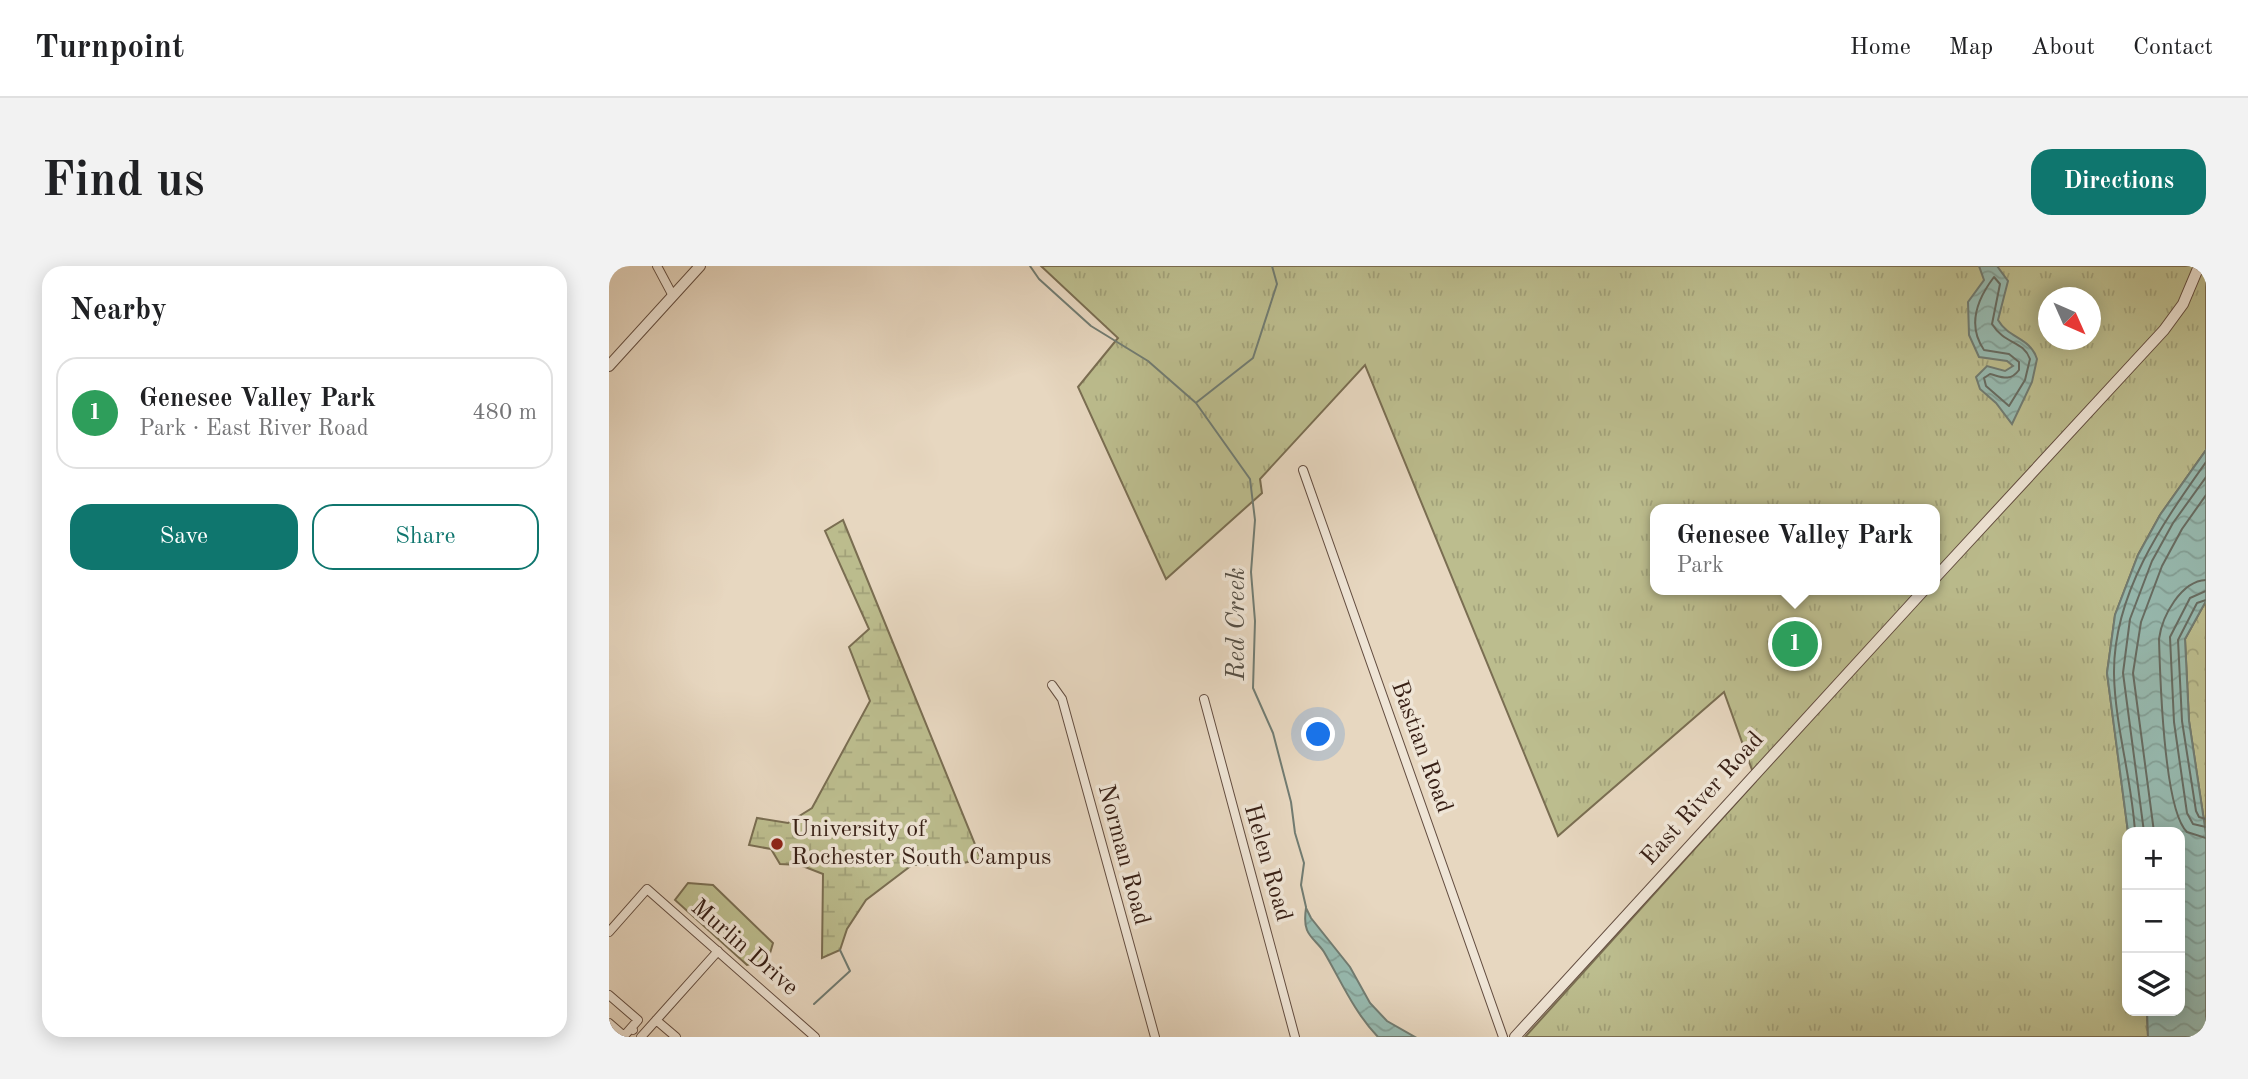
<!DOCTYPE html>
<html lang="en">
<head>
<meta charset="utf-8">
<style>
	:root { --surface:#fff; --page:#f2f2f2; --text:#202124; --muted:#757577; --line:#e0e0e0; --accent:#0f766e }
	body { margin:0; font-family:"Old Standard TT",serif; background:var(--page); color:var(--text) }
	.controls { position:absolute; right:21px; bottom:21px; display:grid; overflow:hidden; border-radius:14px; box-shadow:0 4px 18px #0003 }
	.controls button { width:63px; height:63px; display:grid; place-items:center; padding:0; border:0; border-bottom:2px solid var(--line); background:var(--surface); color:var(--text); font:35px sans-serif }
	.compass { position:absolute; left:1429px; top:21px; width:63px; height:63px; border-radius:50%; background:var(--surface); box-shadow:0 4px 18px #0003; rotate:135deg }
	.you { position:absolute; left:710px; top:469px; width:24px; height:24px; margin:-18px; border:5px solid #fff; border-radius:50%; background:#1a73e8; box-shadow:0 0 0 10px #1a73e833 }
	.badge { display:grid; place-items:center; width:46px; height:46px; border-radius:50%; background:var(--accent); color:#fff; font-size:23px; font-weight:700 }
	.pin { position:absolute; translate:-50% -50%; border:4px solid #fff; box-shadow:0 2px 7px #0006 }
	.popup { position:absolute; left:1041px; top:238px; width:290px; height:91px; box-sizing:border-box; display:grid; place-content:center; border-radius:14px; background:var(--surface); filter:drop-shadow(0 2px 5px #0005); font-size:23px; white-space:nowrap; color:var(--muted) }
	.popup b { font-size:26px; color:var(--text) }
	.popup::after { content:''; position:absolute; left:50%; top:100%; margin-left:-14px; border:14px solid transparent; border-top-color:var(--surface) }
	.list { margin:0; padding:0; list-style:none }
	h2 { display:flex; justify-content:space-between; align-items:center; height:91px; margin:0; padding:0 28px; font-size:30px }
	h2 small { font-size:23px; font-weight:400; color:var(--muted) }
	.list li { display:grid; grid-template-columns:46px 1fr auto; gap:21px; align-items:center; box-sizing:border-box; height:112px; margin:0 14px 14px; padding:0 14px; border:2px solid var(--line); border-radius:21px }
	.list b { display:block; font-size:26px; white-space:nowrap }
	.list p { margin:0; font-size:23px; white-space:nowrap; color:var(--muted) }
	.list em { font-size:23px; font-style:normal; color:var(--muted) }
	.actions { display:flex; gap:14px; padding:21px 28px }
	.actions a { flex:1; padding:16px 0; border:2px solid var(--accent); border-radius:21px; text-align:center; font-size:24px; color:var(--accent) }
	.actions .main { background:var(--accent); color:#fff }
	.icon { flex:none; width:38px; height:38px; fill:none; stroke:currentColor; stroke-width:2; stroke-linecap:round; stroke-linejoin:round }
	.map { position:relative; flex:none; width:1597px; height:771px; overflow:hidden; border-radius:21px }
	header { display:flex; align-items:center; gap:42px; box-sizing:border-box; height:98px; padding:0 35px; background:var(--surface); border-bottom:2px solid var(--line) }
	header strong { font-size:33px }
	nav { display:flex; gap:38px; margin-inline-start:auto; font-size:24px }
	.intro { display:flex; align-items:center; justify-content:space-between; box-sizing:border-box; height:168px; padding:0 42px }
	h1 { margin:0; font-size:49px }
	.button { padding:18px 32px; border-radius:21px; background:var(--accent); color:#fff; font-size:24px; font-weight:700 }
	main { display:flex; gap:42px; padding:0 42px }
	aside { flex:1; background:var(--surface); border-radius:21px; box-shadow:0 4px 18px #0003 }
	.map>svg:first-child { display:block }
	.green { fill:#bcbd8e; stroke:#7a6e52; stroke-width:2 }
	.forest { fill:url(#forest-crowns); stroke:#7a6e52; stroke-width:2 }
	.wetland { fill:url(#wetland-marsh); stroke:#7a6e52; stroke-width:2 }
	.park { fill:url(#park-tufts); stroke:#7a6e52; stroke-width:2; fill-rule:evenodd }
	.water { fill:url(#water-waves); stroke:#717c72; stroke-width:2 }
	.lines { fill:none; stroke-linecap:round; stroke-linejoin:round }
	.shore { stroke:#676c62; stroke-width:2 }
	.stream { stroke:#717c72; stroke-width:2 }
	.minor-casing { stroke:#634d40; stroke-width:10 }
	.tertiary-casing { stroke:#634d40; stroke-width:12 }
	.minor { stroke:#efe5d6; stroke-width:8 }
	.tertiary { stroke:#efe5d6; stroke-width:10 }
	.poi-dot { fill:#8f2418; stroke:#efe5d6; stroke-width:2.5 }
	.labels { text-anchor:middle; dominant-baseline:central; stroke-width:7; stroke-linejoin:round; paint-order:stroke }
	.street-label { font-size:24px; fill:#371f15; stroke:#efe5d6 }
	.poi-label { font-size:24px; fill:#371f15; stroke:#efe5d6; text-anchor:start }
	.water-label { font-size:26px; font-style:italic; fill:#544e44; stroke:#efe5d6 }
</style>
</head>
<body>
<header>
<strong>Turnpoint</strong>
<nav><a>Home</a><a>Map</a><a>About</a><a>Contact</a></nav>
</header>
<div class="intro"><h1>Find us</h1><a class="button">Directions</a></div>
<main>
<aside>
<h2>Nearby<small></small></h2>
<ul class="list">
<li><span class="badge" style="background:#2e9e5b">1</span><div><b>Genesee Valley Park</b><p>Park · East River Road</p></div><em>480 m</em></li>
</ul>
<div class="actions"><a class="main">Save</a><a>Share</a></div>
</aside>
<div class="map">
<svg width="1597" height="771" viewBox="0 0 1597 771">
	<defs>
		<pattern id="forest-crowns" width="20" height="18" patternUnits="userSpaceOnUse" patternTransform="scale(1.75)"><rect width="20" height="18" fill="#bcbd8e"/><path d="M2 6a3 3 0 1 1 6 0M12 15a3 3 0 1 1 6 0" fill="none" stroke="#a2a27a"/></pattern>
		<pattern id="wetland-marsh" width="20" height="14" patternUnits="userSpaceOnUse" patternTransform="scale(1.75)"><rect width="20" height="14" fill="#bcbd8e"/><path d="M1 5h8M5 5V1M11 12h8M15 12V8" fill="none" stroke="#a2a27a"/></pattern>
		<pattern id="park-tufts" width="24" height="20" patternUnits="userSpaceOnUse" patternTransform="scale(1.75)"><rect width="24" height="20" fill="#bcbd8e"/><path d="M3 7l-1-3M5 7V3M7 7l1-3M15 17l-1-3M17 17v-4M19 17l1-3" fill="none" stroke="#a2a27a"/></pattern>
		<pattern id="water-waves" width="16" height="10" patternUnits="userSpaceOnUse" patternTransform="scale(1.75)"><rect width="16" height="10" fill="#97bab0"/><path d="M0 5q4-4 8 0t8 0" fill="none" stroke="#839f96"/></pattern>
	</defs>
	<rect width="100%" height="100%" fill="#e7d7c0"/>
	<filter id="stains"><feTurbulence type="fractalNoise" baseFrequency=".00286" numOctaves="4"/><feColorMatrix values="0 0 0 0 .2 0 0 0 0 .09 0 0 0 0 .02 0 0 0 .5 -.17"/></filter>
	<radialGradient id="worn" r=".72"><stop offset=".6" stop-color="#630" stop-opacity="0"/><stop offset="1" stop-color="#630" stop-opacity=".3"/></radialGradient>
	<path class="green" d="M 79,617 L 104,619 L 164,677 L 159,694 L 138,699 L 66,634 Z"/>
	<path class="forest" d="M 1597,335 L 1597,568 L 1580,455 L 1576,373 Z"/>
	<path class="wetland" d="M 234,254 L 372,593 L 350,598 L 303,599 L 257,634 L 238,663 L 231,684 L 213,692 L 214,608 L 191,599 L 171,598 L 162,583 L 140,579 L 148,552 L 179,557 L 203,542 L 261,435 L 240,381 L 260,363 L 216,265 Z"/>
	<path class="park" d="M 432,0 L 1597,0 L 1597,184 L 1551,249 L 1529,289 L 1506,349 L 1498,407 L 1519,566 L 1518,745 L 1538,745 L 1539,771 L 916,771 L 1147,515 L 1115,426 L 949,570 L 756,99 L 651,213 L 653,227 L 557,313 L 469,121 L 509,72 ZM 1440,32 L 1482,32 L 1482,74 L 1440,74 ZM 1046,243 L 1326,243 L 1326,324 L 1046,324 Z"/>
	<path class="water" d="M 1370,0 L 1388,0 L 1399,15 L 1389,54 C 1400,73 1421,71 1428,93 L 1423,116 L 1403,158 L 1387,137 L 1371,123 L 1367,111 L 1378,100 L 1396,105 L 1404,100 L 1398,95 L 1370,91 L 1360,69 L 1359,36 L 1375,14 Z
		M 1597,184 L 1597,335 L 1576,373 L 1580,455 L 1597,568 L 1597,771 L 1539,771 L 1538,745 L 1571,745 L 1571,566 L 1519,566 L 1498,407 L 1506,349 L 1529,289 L 1551,249 Z
		M 697,642 L 702,652 L 741,701 L 761,737 L 778,755 L 806,771 L 769,771 C 745,746 732,715 715,686 C 710,678 701,672 698,664 C 695,657 696,649 697,642 Z"/>
	<g class="lines">
		<path class="shore" d="M 1385,11 L 1391,18 L 1383,58 C 1396,79 1414,74 1421,93 L 1416,114 L 1400,140 L 1377,120 L 1375,112 L 1381,108 C 1393,111 1401,116 1410,104 L 1410,96 L 1400,88 L 1375,84 C 1357,58 1369,32 1385,11 Z
			M 1597,314 C 1572,315 1553,350 1550,373 C 1551,409 1555,544 1578,566 L 1597,572
			M 1597,325 L 1581,332 L 1561,371 L 1565,456 L 1578,547 L 1584,558 L 1597,561
			M 1597,334 L 1588,337 L 1569,374 L 1573,455 L 1587,545 L 1590,551 L 1597,553
			M 1526,566 C 1523,514 1506,460 1505,408 C 1504,328 1553,258 1597,196
			M 1535,566 L 1514,407 L 1521,353 L 1543,295 L 1564,257 L 1597,211
			M 1545,566 L 1524,407 L 1532,356 L 1553,300 L 1573,263 L 1597,229"/>
		<path class="stream" d="M 421,0 L 430,13 L 482,60 L 539,95 L 587,137 L 641,213 L 646,254 L 642,306 L 646,355 L 644,422 L 664,467 L 682,536 L 686,567 L 695,597 L 692,619 L 697,641
			M 588,136 L 644,92 L 668,18 L 663,0
			M 205,738 L 241,705 L 231,684"/>
		<g class="minor-casing">
			<path id="minor" d="M 48,0 L 64,30
				M 694,204 L 894,771
				M 443,419 L 453,433 L 546,771
				M 595,433 L 686,771
				M 0,666 L 38,623 L 206,771
				M 0,729 L 29,754 L 22,762 L 24,764
				M 47,754 L 67,771
				M 0,757 L 15,770 L 22,762
				M 32,771 L 109,685"/>
		</g>
		<g class="tertiary-casing">
			<path id="tertiary" d="M 0,100 L 91,0
				M 1326,312 L 1555,64 L 1574,38 L 1590,0
				M 906,771 L 1315,324"/>
		</g>
		<use href="#minor" class="minor"/>
		<use href="#tertiary" class="tertiary"/>
	</g>
	<circle class="poi-dot" cx="168" cy="578" r="7"/>
	<g class="labels">
		<g class="street-label">
			<text transform="translate(812 481) rotate(70)">Bastian Road</text>
			<text transform="translate(1094 533) rotate(-48)">East River Road</text>
			<text transform="translate(514 589) rotate(75)">Norman Road</text>
			<text transform="translate(658 597) rotate(74)">Helen Road</text>
			<text transform="translate(135 682) rotate(41)">Murlin Drive</text>
		</g>
		<g class="poi-label">
			<text x="182" y="564">University of<tspan x="182" dy="28">Rochester South Campus</tspan></text>
		</g>
		<g class="water-label">
			<text transform="translate(628 358) rotate(-90)">Red Creek</text>
		</g>
	</g>
	<rect width="100%" height="100%" filter="url(#stains)"/>
	<rect width="100%" height="100%" fill="url(#worn)"/>
</svg>
<div class="controls">
<button>+</button>
<button>−</button>
<button><svg class="icon" aria-label="layers" viewBox="0 0 24 24"><path d="M12 4l9 5-9 5-9-5zM3 14l9 5 9-5"/></svg></button>
</div>
<svg class="compass" viewBox="-18 -18 36 36"><path d="M0-13l5 13h-10z" fill="#e53935"/><path d="M0 13l5-13h-10z" fill="#757577"/></svg>
<div class="you"></div>
<div class="pin badge" style="left:1186px;top:378px;background:#2e9e5b">1</div>
<div class="popup"><b>Genesee Valley Park</b>Park</div>
</div>
</main>
</body>
</html>
